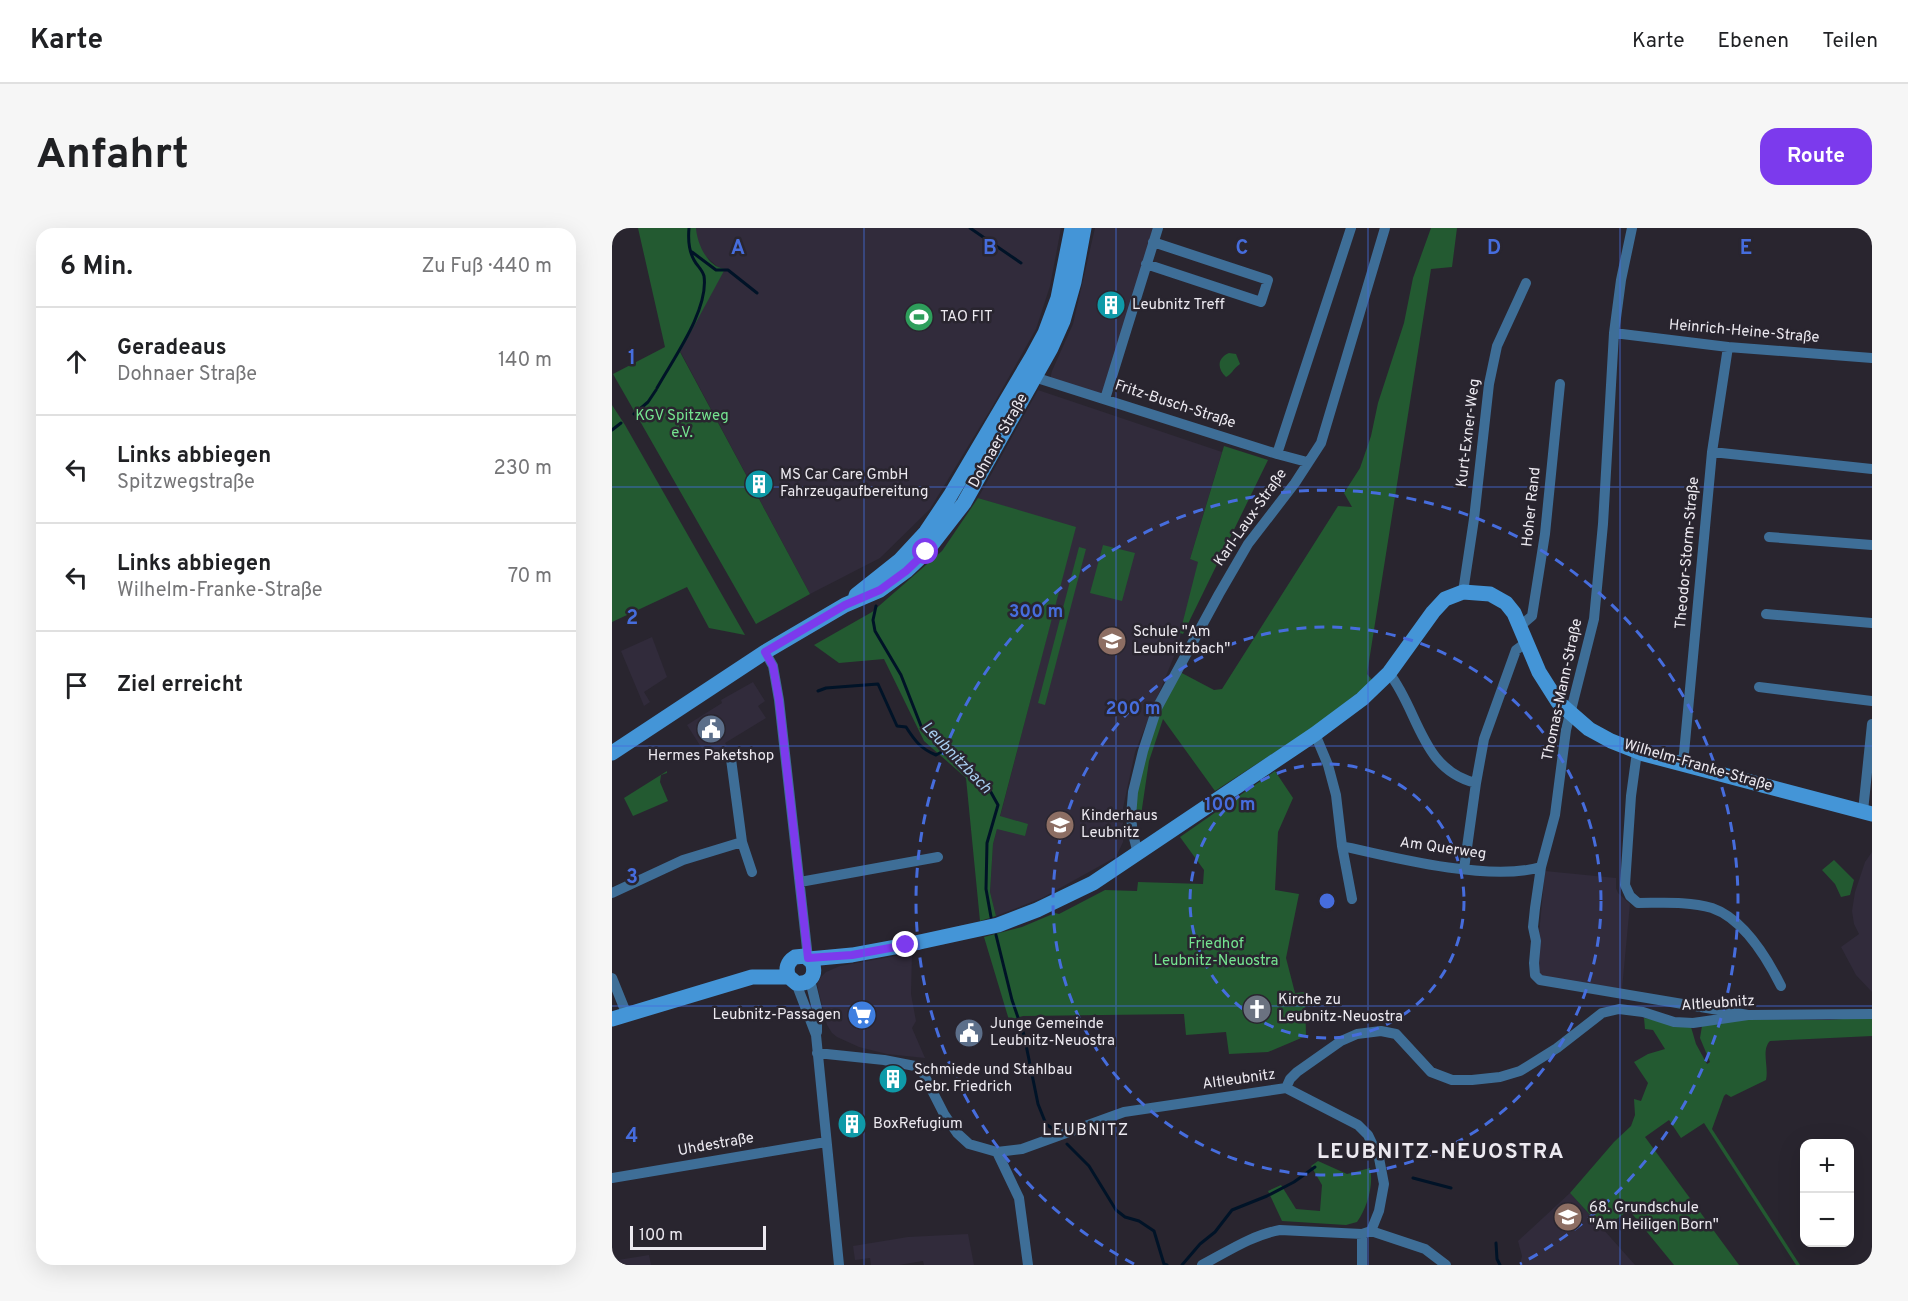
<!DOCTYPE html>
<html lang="de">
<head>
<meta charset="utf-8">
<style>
	:root { --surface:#fff; --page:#f6f6f6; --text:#202124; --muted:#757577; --line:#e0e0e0; --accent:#7c3aed }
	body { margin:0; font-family:Overpass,sans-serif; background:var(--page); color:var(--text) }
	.controls { position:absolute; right:18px; bottom:18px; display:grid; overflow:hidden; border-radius:12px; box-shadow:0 6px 24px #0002 }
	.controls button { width:54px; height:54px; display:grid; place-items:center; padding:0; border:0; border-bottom:2px solid var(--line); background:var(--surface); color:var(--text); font:30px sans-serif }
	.scale { position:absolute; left:18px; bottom:15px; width:136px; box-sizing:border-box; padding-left:6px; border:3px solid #ece9f0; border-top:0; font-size:16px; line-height:21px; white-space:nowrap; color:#ece9f0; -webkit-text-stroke:4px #29252f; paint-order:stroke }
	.stop { position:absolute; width:18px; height:18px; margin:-14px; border:4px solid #7c3aed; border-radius:50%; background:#fff }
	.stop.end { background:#7c3aed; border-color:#fff; box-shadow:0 2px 6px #0008 }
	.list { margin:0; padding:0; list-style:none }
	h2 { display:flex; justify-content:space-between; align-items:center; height:78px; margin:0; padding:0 24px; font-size:26px }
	h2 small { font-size:20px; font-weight:400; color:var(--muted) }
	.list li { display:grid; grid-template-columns:39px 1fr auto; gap:18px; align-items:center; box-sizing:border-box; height:108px; padding:0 24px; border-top:2px solid var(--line) }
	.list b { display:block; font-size:22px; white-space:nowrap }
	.list p { margin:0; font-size:20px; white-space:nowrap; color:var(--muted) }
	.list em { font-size:20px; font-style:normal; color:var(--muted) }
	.icon { flex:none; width:33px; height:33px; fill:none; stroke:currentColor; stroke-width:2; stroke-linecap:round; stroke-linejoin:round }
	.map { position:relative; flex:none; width:1260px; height:1037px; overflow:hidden; border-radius:18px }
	header { display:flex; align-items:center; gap:36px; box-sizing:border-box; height:84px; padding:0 30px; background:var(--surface); border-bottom:2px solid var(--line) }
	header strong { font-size:28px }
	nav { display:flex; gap:33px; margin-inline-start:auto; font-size:21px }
	.intro { display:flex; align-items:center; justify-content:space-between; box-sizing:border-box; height:144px; padding:0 36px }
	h1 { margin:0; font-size:42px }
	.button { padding:15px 27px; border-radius:18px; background:var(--accent); color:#fff; font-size:21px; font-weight:700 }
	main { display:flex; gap:36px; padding:0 36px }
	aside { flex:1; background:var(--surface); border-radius:18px; box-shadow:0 6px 24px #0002 }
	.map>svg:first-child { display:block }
	.built { fill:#312b3b }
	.green { fill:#235a31 }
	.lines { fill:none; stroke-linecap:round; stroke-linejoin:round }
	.stream { stroke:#001327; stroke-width:3 }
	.street { stroke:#3e6e97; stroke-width:10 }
	.secondary { stroke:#4495d7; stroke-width:15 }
	.route { stroke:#7c3aed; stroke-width:8 }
	.grid { fill:none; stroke:#466ddd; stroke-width:1.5; stroke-opacity:0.55 }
	.ring { fill:none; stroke:#466ddd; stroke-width:3; stroke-dasharray:10 8 }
	.labels { text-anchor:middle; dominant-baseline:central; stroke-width:5; stroke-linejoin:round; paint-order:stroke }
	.poi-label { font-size:15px; fill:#ece9f0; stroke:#29252f; text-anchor:start }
	.street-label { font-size:15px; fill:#ece9f0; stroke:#29252f }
	.park-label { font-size:15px; fill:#75e490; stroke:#29252f }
	.water-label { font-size:16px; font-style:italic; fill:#a8cdef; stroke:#29252f }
	.neighbourhood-label { font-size:16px; letter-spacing:1.5px; fill:#ece9f0; stroke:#29252f }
	.district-label { font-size:21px; font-weight:bold; letter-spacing:1.5px; fill:#ece9f0; stroke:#29252f }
	.grid-label { font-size:20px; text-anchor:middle; font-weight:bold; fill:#466ddd; stroke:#29252f; stroke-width:5; stroke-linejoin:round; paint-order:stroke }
	.centre { fill:#466ddd; stroke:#29252f; stroke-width:3 }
	.ring-label { font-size:18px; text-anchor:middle; font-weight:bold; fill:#466ddd; stroke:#29252f; stroke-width:5; stroke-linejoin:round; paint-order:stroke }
</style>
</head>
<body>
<header>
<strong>Karte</strong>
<nav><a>Karte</a><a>Ebenen</a><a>Teilen</a></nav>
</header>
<div class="intro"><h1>Anfahrt</h1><a class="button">Route</a></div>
<main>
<aside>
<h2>6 Min.<small>Zu Fuß · 440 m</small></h2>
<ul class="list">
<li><svg class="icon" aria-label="ahead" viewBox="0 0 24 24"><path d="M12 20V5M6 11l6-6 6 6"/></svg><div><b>Geradeaus</b><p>Dohnaer Straße</p></div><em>140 m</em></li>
<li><svg class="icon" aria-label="left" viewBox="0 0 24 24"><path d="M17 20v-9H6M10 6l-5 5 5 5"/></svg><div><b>Links abbiegen</b><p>Spitzwegstraße</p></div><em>230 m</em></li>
<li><svg class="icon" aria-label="left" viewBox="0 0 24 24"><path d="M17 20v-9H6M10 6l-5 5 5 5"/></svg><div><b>Links abbiegen</b><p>Wilhelm-Franke-Straße</p></div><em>70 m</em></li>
<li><svg class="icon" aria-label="arrive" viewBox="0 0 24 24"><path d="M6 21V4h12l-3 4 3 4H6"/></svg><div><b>Ziel erreicht</b></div></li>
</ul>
</aside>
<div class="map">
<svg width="1260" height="1037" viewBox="0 0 1260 1037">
	<rect width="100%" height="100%" fill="#29252f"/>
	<path class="built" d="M 84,0 L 449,0 L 438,58 L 424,101 L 380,179 L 318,281 L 268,330 L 198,366 L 68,123 L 112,41 L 108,41 L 90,25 L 84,10 Z
		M 483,0 L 546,0 L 493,171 L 438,151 L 440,143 L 461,96 Z
		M 426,162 L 610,224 L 578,331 L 587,334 L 565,421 L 523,524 L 511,580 L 511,614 L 504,629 L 430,670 L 384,688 L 378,664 L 381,616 L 463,300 L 366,270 Z
		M 40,409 L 55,449 L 32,464 L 38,474 L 32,478 L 9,423 Z
		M 141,454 L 153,473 L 146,478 L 154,490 L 113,515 L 115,518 L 96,530 L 75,497 L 110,475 L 109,472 Z
		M 1260,624 L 1260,764 L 1244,747 L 1229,719 L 1247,706 L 1242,696 L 1240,683 L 1243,664 L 1253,634 Z
		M 933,643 L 1004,650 L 1004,660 L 1006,665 L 1018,676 L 1010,761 L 928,749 L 924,737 Z
		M 300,725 L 299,766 L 304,793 L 300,800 L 313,830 L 275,826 L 247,819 L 225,809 L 220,805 L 215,797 L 206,761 L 205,755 L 209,749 L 214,744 L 228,738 Z
		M 958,965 L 991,1001 L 1023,1037 L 908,1037 L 910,1028 L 906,1013 Z
		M 356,1006 L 362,1037 L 312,1037 L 311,1033 L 287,1037 L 259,1037 L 258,1030 L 243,1032 L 241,1018 L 296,1009 Z
		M 37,1027 L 39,1037 L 0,1037 L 0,1033 Z"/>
	<path class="green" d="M 26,0 L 84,0 C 85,15 95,39 113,41 L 68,124 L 198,366 L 144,396 L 1,146 L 53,119 Z
		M 819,0 L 845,0 L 840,39 L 819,41 L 755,446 L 761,453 L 703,498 L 603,563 L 551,491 L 537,533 L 528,594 L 523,592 L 522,564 L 531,524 L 566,443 L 602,462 L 610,461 L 726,278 L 740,279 L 732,265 L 748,240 L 759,208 L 766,175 L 792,95 L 801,50 Z
		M 617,125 L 624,126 L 628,136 C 622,140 618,148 614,149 C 605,141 605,130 617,125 Z
		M 0,177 L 13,197 L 133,407 L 97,400 L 75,359 L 0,394 Z
		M 612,218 L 656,232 L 571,406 L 568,405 L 586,334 L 578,331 Z
		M 366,270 L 464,299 L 388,588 L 416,596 L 413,608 L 385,601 L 381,616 L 378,664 L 384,688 L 368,693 L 354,550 L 312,513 L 272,431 L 227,435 L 202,417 L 260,384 L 330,323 Z
		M 491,317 L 523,325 L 510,373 L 478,365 Z
		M 467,319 L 474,321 L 433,477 L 426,475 Z
		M 55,543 L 55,545 L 49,547 L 48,554 L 56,573 L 21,588 L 12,570 Z
		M 663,543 L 681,570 L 666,604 L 663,662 L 687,666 L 674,730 L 683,765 L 693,764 L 694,808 L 656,824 L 617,826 L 614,804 L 574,807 L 572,786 L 411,788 L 397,792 L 372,709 L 410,699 L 443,685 L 447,686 L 493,662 L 525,663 L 526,654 L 591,656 L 592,642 L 568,609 Z
		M 1222,632 L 1242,652 L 1238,667 L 1229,669 L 1223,656 L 1210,642 Z
		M 1260,789 L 1260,808 L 1158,813 C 1149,822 1157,839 1154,852 L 1119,869 L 1114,866 L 1112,868 L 1100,901 L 1188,1037 L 1184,1037 L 1092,895 L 1069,910 L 1057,892 L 1033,909 L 1127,1037 L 1062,1037 L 1017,982 L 991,1001 L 958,965 L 1002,914 L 1019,898 L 1023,887 L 1022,871 L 1029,873 L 1036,855 L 1022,834 L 1036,826 L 1053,821 L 1041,802 L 1033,801 L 1032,790 L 1079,799 L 1084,816 L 1095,836 L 1098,834 L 1088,810 L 1090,798 L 1130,791 L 1217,792 Z
		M 706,933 L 735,946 L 758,940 C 762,957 755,980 745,994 L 734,997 L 670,993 L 656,963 L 669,957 L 684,981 L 708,983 L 710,957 L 699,938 Z"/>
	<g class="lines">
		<path class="stream" d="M 358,0 L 409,35
			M 80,24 L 104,42 L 116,42 L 145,65
			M 45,160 C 61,131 97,82 92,48 C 90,41 85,38 82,32 C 77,23 76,11 77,0
			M 22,186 L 36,174 L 44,162
			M 0,202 L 9,195
			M 264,378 L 261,392 L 263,403 L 289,447 L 309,498 L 315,507 L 335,521 L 376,559 L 386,577 L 375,615 L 374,661 L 379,689
			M 206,463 L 214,460 L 266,456 L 285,498 L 294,499 C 303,513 309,521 324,527 L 335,521
			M 384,707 L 400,772 L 412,807 L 426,876 L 434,896 L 441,901
			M 455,916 L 477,938 L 504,982 L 513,989 L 527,993 L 542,1003 L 552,1036 L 555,1037
			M 801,950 L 839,960
			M 884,1015 L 885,1031 L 888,1037
			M 570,1037 L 588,1016 L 603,1004 L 620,982 L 655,968 L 682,954 L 703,939"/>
		<path class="street" d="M 1020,0 L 1009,52 L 1002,105 L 991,296 L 982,391 L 954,502 L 943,587 L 929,639 L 923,680 L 921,699 L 924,713 L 922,735 L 923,747 L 928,752 L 1136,787
			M 534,36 L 649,74 L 656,52 L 541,14
			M 1002,105 L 1116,119 L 1260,130
			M 422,149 L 665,226 L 695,234
			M 493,171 L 546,0
			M 1100,224 L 1260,241
			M 665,226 L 739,0
			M 1157,309 L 1260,317
			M 851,364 L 862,291 L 877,156 L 885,118 L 914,55
			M 1154,386 L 1260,395
			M 908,398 L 920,388 L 933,306 L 948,156
			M 153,424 L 161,438 L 167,472 L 196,730
			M 777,445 C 807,483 809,542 864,555
			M 1147,459 L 1260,473
			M 703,506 L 716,537 L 724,567 L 730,618 L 740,671
			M 1025,524 L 1019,568 L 1013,657 L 1018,668 L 1026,675 C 1050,675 1077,673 1100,680 C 1132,691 1155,730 1169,758
			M 119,531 L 130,614 L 140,644
			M 1071,536 L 1100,224 L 1116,119
			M 1251,583 L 1260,496
			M 730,618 C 782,630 878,654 929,639
			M 526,626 L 521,606 L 519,589 L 521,564 L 531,523 L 545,480 L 607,366 L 636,316 L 683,255 L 709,215 L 773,0
			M 852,641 L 864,555 L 872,511 L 904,422 L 915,414
			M 188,654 L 326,629
			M 0,665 L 71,632 L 130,614
			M 0,750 L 15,787
			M 198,752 L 205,781 L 205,804
			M 184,755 L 204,807 L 227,1037
			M 205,825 L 272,832 L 308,839 L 332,886 L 345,905 L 357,916 L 385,924 L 410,921 L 512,884 L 674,860 L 746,897 L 756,907 L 767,930 L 772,956 L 767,983 L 759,1003
			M 674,860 L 678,851 L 685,844 L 729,813 L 745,806 L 769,803 L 784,806 L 819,844 L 840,852 L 860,852 L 888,849 L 908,843 L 945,820 L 990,785 L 1007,781 L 1031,784 L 1062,794 L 1081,795 L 1136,787 L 1260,786
			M 385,924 L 407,970 L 416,1037
			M 0,950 L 214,914
			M 759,1003 L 813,1021 L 834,1037
			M 750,1006 L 750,1037
			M 590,1037 C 615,1024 640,1007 668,1002 L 750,1006 L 759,1003"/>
		<path class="secondary" d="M 244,367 L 288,332 L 314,304 L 338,268 L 420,129 L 433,105 L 446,70 L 460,0
			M 0,525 L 153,424 L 233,377 L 268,362 L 294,343 L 314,324 L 352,275 L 439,120 L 451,93 L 462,54 L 472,0
			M 197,731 L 240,727 L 294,717 L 386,697 L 425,682 L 481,655 L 703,506 L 750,471 L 777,445 L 821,384 L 833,371 L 851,364 L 878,366 L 894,375 L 902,385 L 927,444 L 946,474 L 977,501 L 999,513 L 1032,526 L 1260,586
			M 0,791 L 140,749 L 177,749 L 184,755 C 198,757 205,747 200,734 L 193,728 L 183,729 C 175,734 173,741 177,749"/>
	</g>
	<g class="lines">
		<path class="route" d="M 294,717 L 240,727 L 196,730 L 167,472 L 161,438 L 153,424 L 233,377 L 268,362 L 294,343 L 314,324"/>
	</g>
	<path class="grid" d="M 252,0 L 252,1037M 504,0 L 504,1037M 756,0 L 756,1037M 1008,0 L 1008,1037M 0,259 L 1260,259M 0,518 L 1260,518M 0,778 L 1260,778"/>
	<g class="ring">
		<circle cx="715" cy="673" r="137"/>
		<circle cx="715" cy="673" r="274"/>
		<path d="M522 1036A411 411 0 1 1 908 1036"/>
	</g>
	<defs>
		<g id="building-disc" transform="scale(1.5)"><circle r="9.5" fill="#0f9aa8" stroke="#29252f"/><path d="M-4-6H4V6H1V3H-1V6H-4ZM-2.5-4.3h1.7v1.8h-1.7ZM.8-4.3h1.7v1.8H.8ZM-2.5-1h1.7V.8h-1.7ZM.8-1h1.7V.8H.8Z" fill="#fff"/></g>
		<g id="stadium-disc" transform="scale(1.5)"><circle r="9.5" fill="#2e9e5b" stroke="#29252f"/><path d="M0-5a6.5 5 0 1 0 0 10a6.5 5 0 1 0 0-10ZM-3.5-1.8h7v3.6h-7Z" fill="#fff"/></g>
		<g id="school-disc" transform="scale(1.5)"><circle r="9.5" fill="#8d6e63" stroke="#29252f"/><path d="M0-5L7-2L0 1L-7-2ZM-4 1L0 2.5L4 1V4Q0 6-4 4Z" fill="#fff"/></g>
		<g id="civic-disc" transform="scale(1.5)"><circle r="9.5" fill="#5c6f8a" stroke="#29252f"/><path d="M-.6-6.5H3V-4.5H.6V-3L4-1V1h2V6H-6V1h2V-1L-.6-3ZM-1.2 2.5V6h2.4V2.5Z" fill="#fff"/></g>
		<g id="church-disc" transform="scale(1.5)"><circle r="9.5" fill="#6b7280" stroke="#29252f"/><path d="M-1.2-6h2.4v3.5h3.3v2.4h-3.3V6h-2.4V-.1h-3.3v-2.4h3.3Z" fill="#fff"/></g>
		<g id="supermarket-disc" transform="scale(1.5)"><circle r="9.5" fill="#3f7fe0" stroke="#29252f"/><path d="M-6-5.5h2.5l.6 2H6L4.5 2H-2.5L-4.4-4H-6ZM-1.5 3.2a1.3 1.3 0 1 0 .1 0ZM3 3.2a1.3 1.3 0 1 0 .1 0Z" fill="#fff"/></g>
	</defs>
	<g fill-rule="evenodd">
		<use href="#building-disc" x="499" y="77"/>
		<use href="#stadium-disc" x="307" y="89"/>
		<use href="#building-disc" x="147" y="256"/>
		<use href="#school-disc" x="500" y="413"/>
		<use href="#civic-disc" x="99" y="501"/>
		<use href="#school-disc" x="448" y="597"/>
		<use href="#church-disc" x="645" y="781"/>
		<use href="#supermarket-disc" x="250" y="787"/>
		<use href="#civic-disc" x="357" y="805"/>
		<use href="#building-disc" x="281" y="851"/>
		<use href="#building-disc" x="240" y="896"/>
		<use href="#school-disc" x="956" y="989"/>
	</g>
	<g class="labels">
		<g class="poi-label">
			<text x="520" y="77">Leubnitz Treff</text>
			<text x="328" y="89">TAO FIT</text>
			<text x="168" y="247">MS Car Care GmbH<tspan x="168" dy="17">Fahrzeugaufbereitung</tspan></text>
			<text x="521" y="404">Schule "Am<tspan x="521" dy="17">Leubnitzbach"</tspan></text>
			<text x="99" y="528" text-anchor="middle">Hermes Paketshop</text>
			<text x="469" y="588">Kinderhaus<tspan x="469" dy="17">Leubnitz</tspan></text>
			<text x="666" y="772">Kirche zu<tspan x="666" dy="17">Leubnitz-Neuostra</tspan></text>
			<text x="229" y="787" text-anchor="end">Leubnitz-Passagen</text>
			<text x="378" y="796">Junge Gemeinde<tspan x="378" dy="17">Leubnitz-Neuostra</tspan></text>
			<text x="302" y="842">Schmiede und Stahlbau<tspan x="302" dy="17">Gebr. Friedrich</tspan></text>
			<text x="261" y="896">BoxRefugium</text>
			<text x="977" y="980">68. Grundschule<tspan x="977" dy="17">"Am Heiligen Born"</tspan></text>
		</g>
		<g class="street-label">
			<text transform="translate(1132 104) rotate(5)">Heinrich-Heine-Straße</text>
			<text transform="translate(563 177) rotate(18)">Fritz-Busch-Straße</text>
			<text transform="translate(857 205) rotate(-83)">Kurt-Exner-Weg</text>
			<text transform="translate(387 213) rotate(-61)">Dohnaer Straße</text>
			<text transform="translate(920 279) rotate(-84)">Hoher Rand</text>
			<text transform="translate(639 290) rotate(-55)">Karl-Laux-Straße</text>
			<text transform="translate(1076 325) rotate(-85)">Theodor-Storm-Straße</text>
			<text transform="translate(951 462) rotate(-78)">Thomas-Mann-Straße</text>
			<text transform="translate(1086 538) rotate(16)">Wilhelm-Franke-Straße</text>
			<text transform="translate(831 621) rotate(8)">Am Querweg</text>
			<text transform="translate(1106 776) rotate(-4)">Altleubnitz</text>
			<text transform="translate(627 852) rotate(-8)">Altleubnitz</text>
			<text transform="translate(104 917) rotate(-10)">Uhdestraße</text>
		</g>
		<g class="park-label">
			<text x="70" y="188">KGV Spitzweg<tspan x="70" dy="17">e.V.</tspan></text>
			<text x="604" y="716">Friedhof<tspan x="604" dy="17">Leubnitz-Neuostra</tspan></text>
		</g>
		<g class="water-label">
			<text transform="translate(344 530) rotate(46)">Leubnitzbach</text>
		</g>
		<g class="neighbourhood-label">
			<text x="474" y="903">LEUBNITZ</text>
		</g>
		<g class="district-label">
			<text x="829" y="924">LEUBNITZ-NEUOSTRA</text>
		</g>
	</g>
	<g class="grid-label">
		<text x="126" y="26">A</text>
		<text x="378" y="26">B</text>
		<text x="630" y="26">C</text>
		<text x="882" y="26">D</text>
		<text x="1134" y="26">E</text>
		<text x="20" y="136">1</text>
		<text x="20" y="396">2</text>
		<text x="20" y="655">3</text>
		<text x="20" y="914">4</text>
	</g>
	<circle cx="715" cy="673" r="9" class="centre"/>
	<g class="ring-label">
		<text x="424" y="389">300 m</text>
		<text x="521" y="486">200 m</text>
		<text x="618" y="582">100 m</text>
	</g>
</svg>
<div class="controls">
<button>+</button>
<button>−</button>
</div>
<div class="scale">100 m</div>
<div class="stop" style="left:314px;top:324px"></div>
<div class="stop end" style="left:294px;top:717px"></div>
</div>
</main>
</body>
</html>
